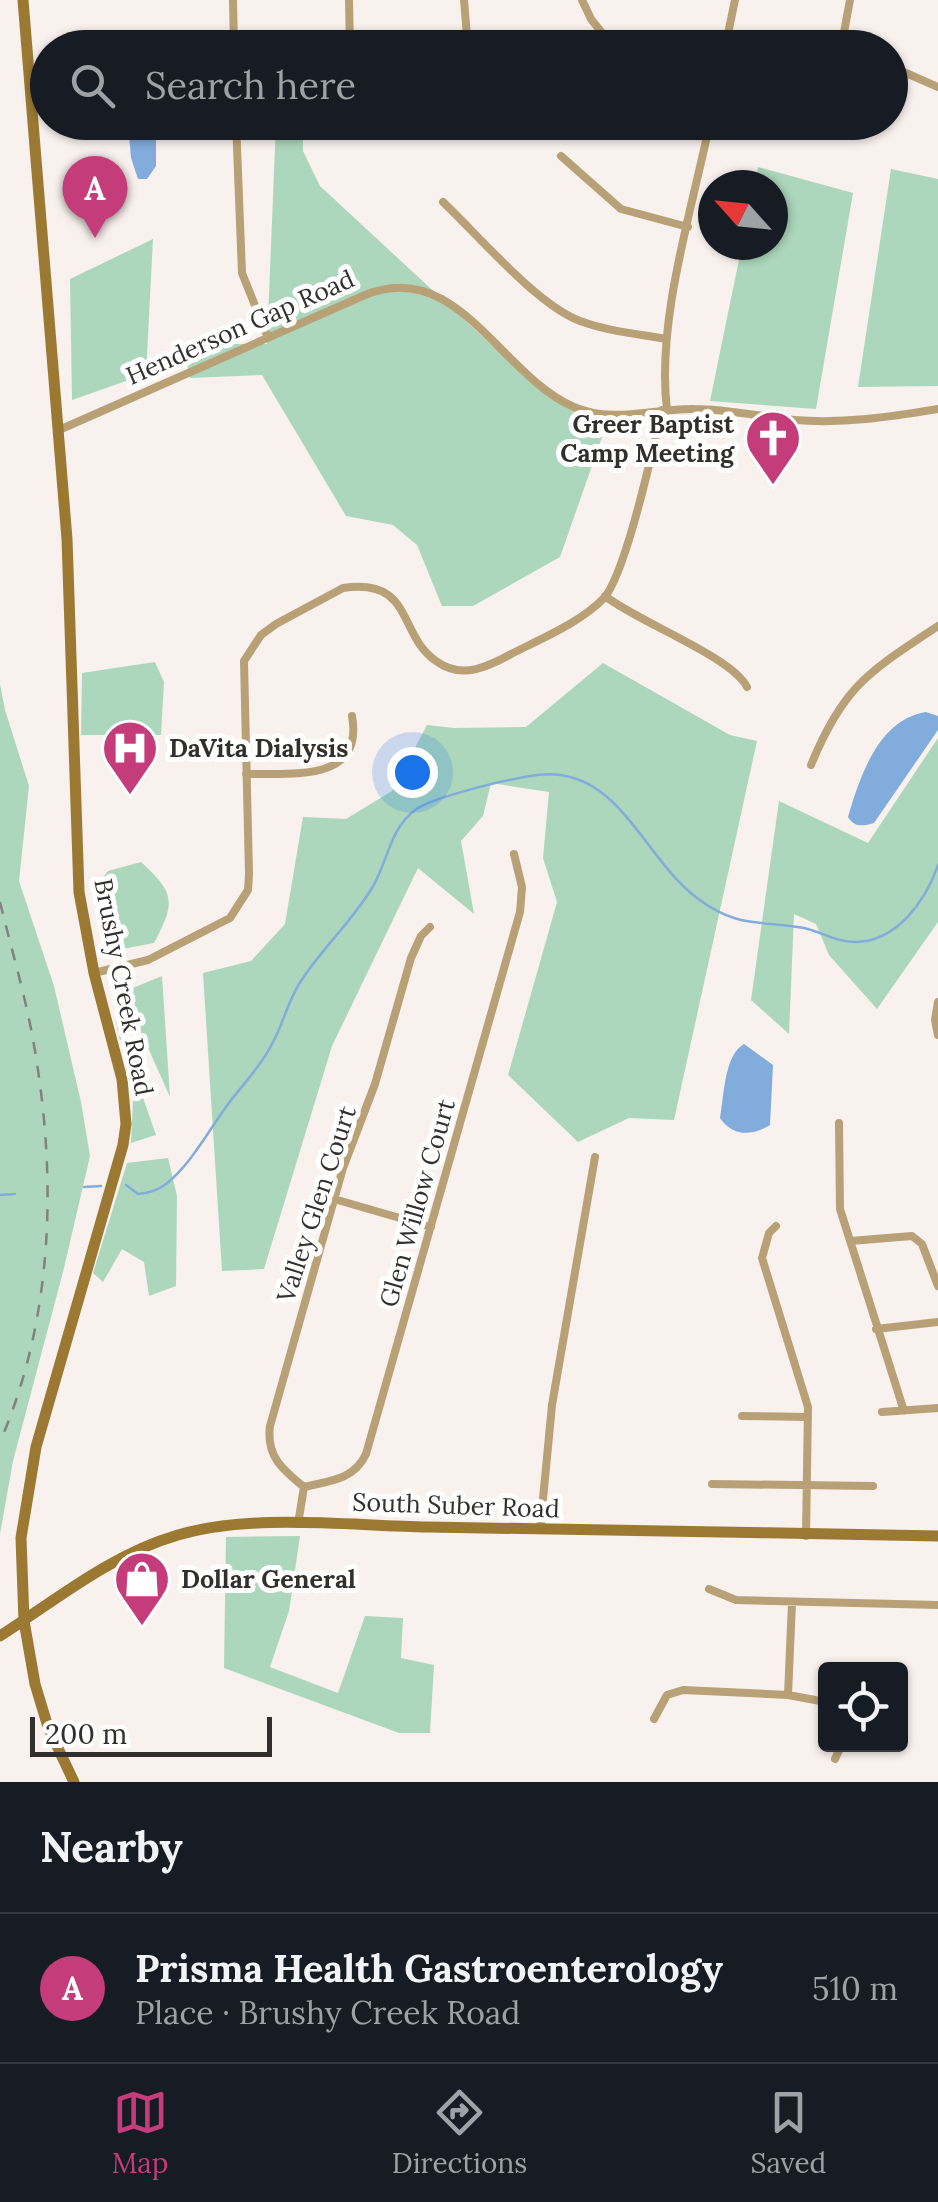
<!DOCTYPE html>
<html lang="en">
<head>
<meta charset="utf-8">
<style>
	:root { --surface:#171b24; --page:#242831; --text:#f1f3f6; --muted:#9ea1a6; --line:#363941; --accent:#c43c79 }
	body { margin:0; font-family:Lora,serif; background:var(--page); color:var(--text) }
	.controls { position:absolute; right:30px; bottom:30px; display:grid; overflow:hidden; border-radius:10px; box-shadow:0 2px 8px #0004 }
	.controls button { width:90px; height:90px; display:grid; place-items:center; padding:0; border:0; border-bottom:2px solid var(--line); background:var(--surface); color:var(--text); font:50px sans-serif }
	.compass { position:absolute; left:698px; top:170px; width:90px; height:90px; border-radius:50%; background:var(--surface); box-shadow:0 2px 8px #0004; rotate:297deg }
	.scale { position:absolute; left:30px; bottom:25px; width:242px; box-sizing:border-box; padding-left:10px; border:5px solid #32302e; border-top:0; font-size:28px; line-height:35px; white-space:nowrap; color:#32302e; -webkit-text-stroke:8px #fff; paint-order:stroke }
	.you { position:absolute; left:412px; top:772px; width:35px; height:35px; margin:-25px; border:8px solid #fff; border-radius:50%; background:#1a73e8; box-shadow:0 0 0 15px #1a73e833 }
	.badge { display:grid; place-items:center; width:65px; height:65px; border-radius:50%; background:var(--accent); color:#fff; font-size:32px; font-weight:700 }
	.pin { position:absolute; translate:-50% -82px; filter:drop-shadow(0 2px 5px #0008) }
	.pin::after { content:''; position:absolute; top:52px; width:35px; height:30px; background:inherit; clip-path:polygon(0 0,100% 0,50% 100%) }
	.list { margin:0; padding:0; list-style:none }
	h2 { display:flex; justify-content:space-between; align-items:center; height:130px; margin:0; padding:0 40px; font-size:42px }
	h2 small { font-size:32px; font-weight:400; color:var(--muted) }
	.list li { display:grid; grid-template-columns:65px 1fr auto; gap:30px; align-items:center; box-sizing:border-box; height:150px; padding:0 40px; border-top:2px solid var(--line) }
	.list b { display:block; font-size:38px; white-space:nowrap }
	.list p { margin:0; font-size:32px; white-space:nowrap; color:var(--muted) }
	.list em { font-size:32px; font-style:normal; color:var(--muted) }
	.icon { flex:none; width:55px; height:55px; fill:none; stroke:currentColor; stroke-width:2; stroke-linecap:round; stroke-linejoin:round }
	.map { position:relative; flex:none; width:938px; height:1782px; overflow:hidden }
	.search { position:absolute; background:var(--surface); box-shadow:0 2px 8px #0004; left:30px; right:30px; top:30px; height:110px; display:flex; align-items:center; gap:25px; box-sizing:border-box; padding:0 35px; border-radius:55px; color:var(--muted); font-size:38px }
	.sheet { height:280px; background:var(--surface) }
	nav { display:flex; justify-content:space-around; align-items:center; box-sizing:border-box; height:140px; border-top:2px solid var(--line); background:var(--surface); font-size:28px; color:var(--muted) }
	nav a { display:grid; justify-items:center; gap:5px }
	nav .on { color:var(--accent) }
	.map>svg:first-child { display:block }
	.green { fill:#add7bc }
	.water { fill:#82acdc }
	.lines { fill:none; stroke-linecap:round; stroke-linejoin:round }
	.stream { stroke:#82acdc; stroke-width:2.5 }
	.street { stroke:#b8a176; stroke-width:8 }
	.secondary { stroke:#9b7933; stroke-width:11 }
	.rail { stroke:#84807d; stroke-width:2.5; stroke-dasharray:12 12; stroke-linecap:butt }
	.labels { text-anchor:middle; dominant-baseline:central; stroke-width:10; stroke-linejoin:round; paint-order:stroke }
	.street-label { font-size:25px; fill:#32302e; stroke:#fff }
	.poi-label { font-size:25px; font-weight:bold; fill:#32302e; stroke:#fff; text-anchor:start }
</style>
</head>
<body>
<div class="map">
<svg width="938" height="1782" viewBox="0 0 938 1782">
	<rect width="100%" height="100%" fill="#f8f1ee"/>
	<path class="green" d="M 276,123 L 303,123 L 303,151 L 320,186 L 537,387 L 607,423 L 560,557 L 473,606 L 442,606 L 417,545 L 393,525 L 346,516 L 262,375 L 190,378 L 183,344 L 267,344 Z
		M 758,167 L 853,193 L 816,409 L 710,401 L 742,245 L 773,245 L 773,185 L 755,185 Z
		M 891,169 L 938,179 L 938,386 L 858,387 Z
		M 153,239 L 146,374 L 72,400 L 70,279 Z
		M 155,662 L 164,682 L 161,735 L 81,735 L 82,673 Z
		M 603,663 L 730,735 L 757,741 L 674,1120 L 629,1118 L 578,1142 L 508,1075 L 557,902 L 543,858 L 549,792 L 491,783 L 483,816 L 461,841 L 474,914 L 418,868 L 332,1046 L 264,1269 L 222,1271 L 203,973 L 251,961 L 285,924 L 303,817 L 346,819 L 392,791 L 427,725 L 454,728 L 526,727 Z
		M 0,684 L 5,710 L 29,786 L 19,881 L 54,986 L 81,1102 L 90,1156 L 64,1268 L 13,1461 L 0,1534 Z
		M 938,738 L 938,922 L 877,1009 L 829,955 L 816,924 L 794,914 L 789,1034 L 751,1000 L 779,801 L 868,843 Z
		M 141,862 C 176,894 175,903 154,943 L 112,951 L 95,888 L 108,871 Z
		M 162,976 L 170,1097 L 123,992 Z
		M 115,1018 L 156,1135 L 131,1143 L 133,1100 Z
		M 168,1158 L 177,1196 L 176,1286 L 149,1296 L 144,1262 L 122,1249 L 103,1282 L 93,1273 L 127,1163 Z
		M 300,1536 L 289,1611 L 270,1667 L 338,1693 L 365,1616 L 403,1618 L 401,1658 L 434,1665 L 430,1733 L 399,1733 L 224,1668 L 226,1537 Z"/>
	<path class="water" d="M 128,123 L 156,123 L 156,166 L 147,179 L 138,179 L 131,158 Z
		M 926,712 L 938,716 L 938,730 L 874,823 C 863,826 855,828 848,817 C 860,776 879,719 926,712 Z
		M 744,1044 L 773,1065 L 770,1125 C 752,1136 733,1137 720,1118 C 724,1097 724,1055 744,1044 Z"/>
	<g class="lines">
		<path class="stream" d="M 126,1185 L 138,1194 C 149,1193 157,1191 166,1184 C 190,1165 208,1132 226,1107 C 241,1086 259,1069 271,1046 C 282,1027 287,1004 299,984 C 320,950 351,923 372,888 C 388,862 389,830 415,810 C 432,797 506,780 530,776 C 617,760 640,855 697,898 C 738,929 760,920 804,928 C 822,932 836,942 855,942 C 897,942 926,900 938,865
			M 84,1187 L 101,1186
			M 0,1195 L 15,1194"/>
		<path class="street" d="M 233,0 L 234,48
			M 349,0 L 350,48
			M 464,0 L 468,48
			M 582,0 L 591,19 L 610,43
			M 725,48 L 735,0
			M 841,48 L 850,0
			M 890,72 L 906,73 L 938,87
			M 236,122 L 242,273 L 268,338
			M 831,122 L 834,131
			M 561,156 L 621,209 L 688,227
			M 443,202 C 479,236 536,304 580,321 C 607,331 638,334 666,339
			M 667,410 C 656,322 692,210 710,122
			M 59,430 L 365,295 C 457,257 501,376 574,407 C 612,424 655,408 695,409 C 728,409 761,417 794,420 C 843,424 890,417 938,409
			M 605,596 C 638,622 731,656 747,687
			M 811,765 C 844,685 869,672 938,626
			M 246,774 C 292,773 364,783 352,716
			M 94,973 L 148,960 L 230,918 L 248,890 L 249,874 L 244,661 L 261,635 L 276,624 L 343,588 C 414,578 397,634 436,661 C 462,680 488,667 513,653 C 543,638 581,622 604,598 C 626,573 653,448 662,410
			M 938,1002 L 935,1020 L 938,1035
			M 839,1123 L 840,1209 L 904,1411
			M 334,1199 L 431,1227
			M 776,1226 L 769,1233 L 762,1258 L 808,1407 L 806,1536
			M 850,1241 L 912,1236 L 922,1244 L 938,1286
			M 876,1329 L 938,1322
			M 882,1412 L 938,1408
			M 742,1416 L 808,1417
			M 712,1484 L 873,1486
			M 304,1487 C 282,1469 266,1456 270,1426 L 343,1168 L 375,1084 L 411,958 L 421,936 L 430,927
			M 298,1524 L 304,1487 C 329,1481 354,1480 366,1454 L 520,912 L 522,887 L 514,854
			M 540,1530 L 552,1405 L 595,1157
			M 709,1589 L 736,1600 L 938,1605
			M 788,1695 L 792,1603
			M 654,1719 L 667,1695 L 683,1690 L 788,1695 L 826,1702
			M 835,1759 L 842,1744"/>
		<path class="secondary" d="M 23,0 L 67,539 L 79,892 L 94,973 L 122,1079 L 126,1124 L 123,1145 L 36,1447 L 21,1538 L 24,1621 L 35,1684 L 48,1727 L 74,1782
			M 0,1636 C 57,1599 112,1554 178,1535 C 254,1513 350,1526 428,1527 C 598,1529 768,1533 938,1536"/>
		<path class="rail" d="M 0,902 C 12,952 27,1001 35,1051 C 57,1182 53,1319 0,1442"/>
	</g>
	<defs>
		<g id="church-pin" transform="scale(2.875)"><path d="M0 17L-7.5 6A9.5 9.5 0 1 1 7.5 6Z" fill="#c43c79" stroke="#fff"/><path d="M-1.2-6h2.4v3.5h3.3v2.4h-3.3V6h-2.4V-.1h-3.3v-2.4h3.3Z" fill="#fff"/></g>
		<g id="hospital-pin" transform="scale(2.875)"><path d="M0 17L-7.5 6A9.5 9.5 0 1 1 7.5 6Z" fill="#c43c79" stroke="#fff"/><path d="M-5-5h3v3.5h4V-5h3V5h-3V1.5h-4V5h-3Z" fill="#fff"/></g>
		<g id="shop-pin" transform="scale(2.875)"><path d="M0 17L-7.5 6A9.5 9.5 0 1 1 7.5 6Z" fill="#c43c79" stroke="#fff"/><path d="M-5-2.5h2.3a2.7 3.5 0 0 1 5.4 0H5L5.5 6h-11ZM-1.5-2.5h3a1.5 2.3 0 0 0-3 0Z" fill="#fff"/></g>
	</defs>
	<g fill-rule="evenodd">
		<use href="#church-pin" x="773" y="438"/>
		<use href="#hospital-pin" x="130" y="748"/>
		<use href="#shop-pin" x="142" y="1579"/>
	</g>
	<g class="labels">
		<g class="street-label">
			<text transform="translate(240 327) rotate(-24)">Henderson Gap Road</text>
			<text transform="translate(124 987) rotate(79)">Brushy Creek Road</text>
			<text transform="translate(417 1203) rotate(-74)">Glen Willow Court</text>
			<text transform="translate(316 1204) rotate(-72)">Valley Glen Court</text>
			<text transform="translate(456 1505) rotate(2)">South Suber Road</text>
		</g>
		<g class="poi-label">
			<text x="734" y="424" text-anchor="end">Greer Baptist<tspan x="734" dy="29">Camp Meeting</tspan></text>
			<text x="169" y="748">DaVita Dialysis</text>
			<text x="181" y="1579">Dollar General</text>
		</g>
	</g>
</svg>
<div class="controls">
<button><svg class="icon" aria-label="locate" viewBox="0 0 24 24"><circle cx="12" cy="12" r="6"/><path d="M12 2v4M12 18v4M2 12h4M18 12h4"/></svg></button>
</div>
<svg class="compass" viewBox="-18 -18 36 36"><path d="M0-13l5 13h-10z" fill="#e53935"/><path d="M0 13l5-13h-10z" fill="#9ea1a6"/></svg>
<div class="scale">200 m</div>
<div class="you"></div>
<div class="pin badge" style="left:95px;top:238px">A</div>
<div class="search"><svg class="icon" aria-label="search" viewBox="0 0 24 24"><circle cx="10" cy="10" r="6"/><path d="M15 15l6 6"/></svg>Search here</div>
</div>
<section class="sheet">
<h2>Nearby<small></small></h2>
<ul class="list">
<li><span class="badge">A</span><div><b>Prisma Health Gastroenterology</b><p>Place · Brushy Creek Road</p></div><em>510 m</em></li>
</ul>
</section>
<nav>
<a class="on"><svg class="icon" aria-label="map" viewBox="0 0 24 24"><path d="M3 6l6-2 6 2 6-2v14l-6 2-6-2-6 2zM9 4v14M15 6v14"/></svg>Map</a>
<a><svg class="icon" aria-label="directions" viewBox="0 0 24 24"><path d="M12 3l9 9-9 9-9-9zM9 14v-3h6M13 9l2 2-2 2"/></svg>Directions</a>
<a><svg class="icon" aria-label="saved" viewBox="0 0 24 24"><path d="M7 4h10v16l-5-4-5 4z"/></svg>Saved</a>
</nav>
</body>
</html>
